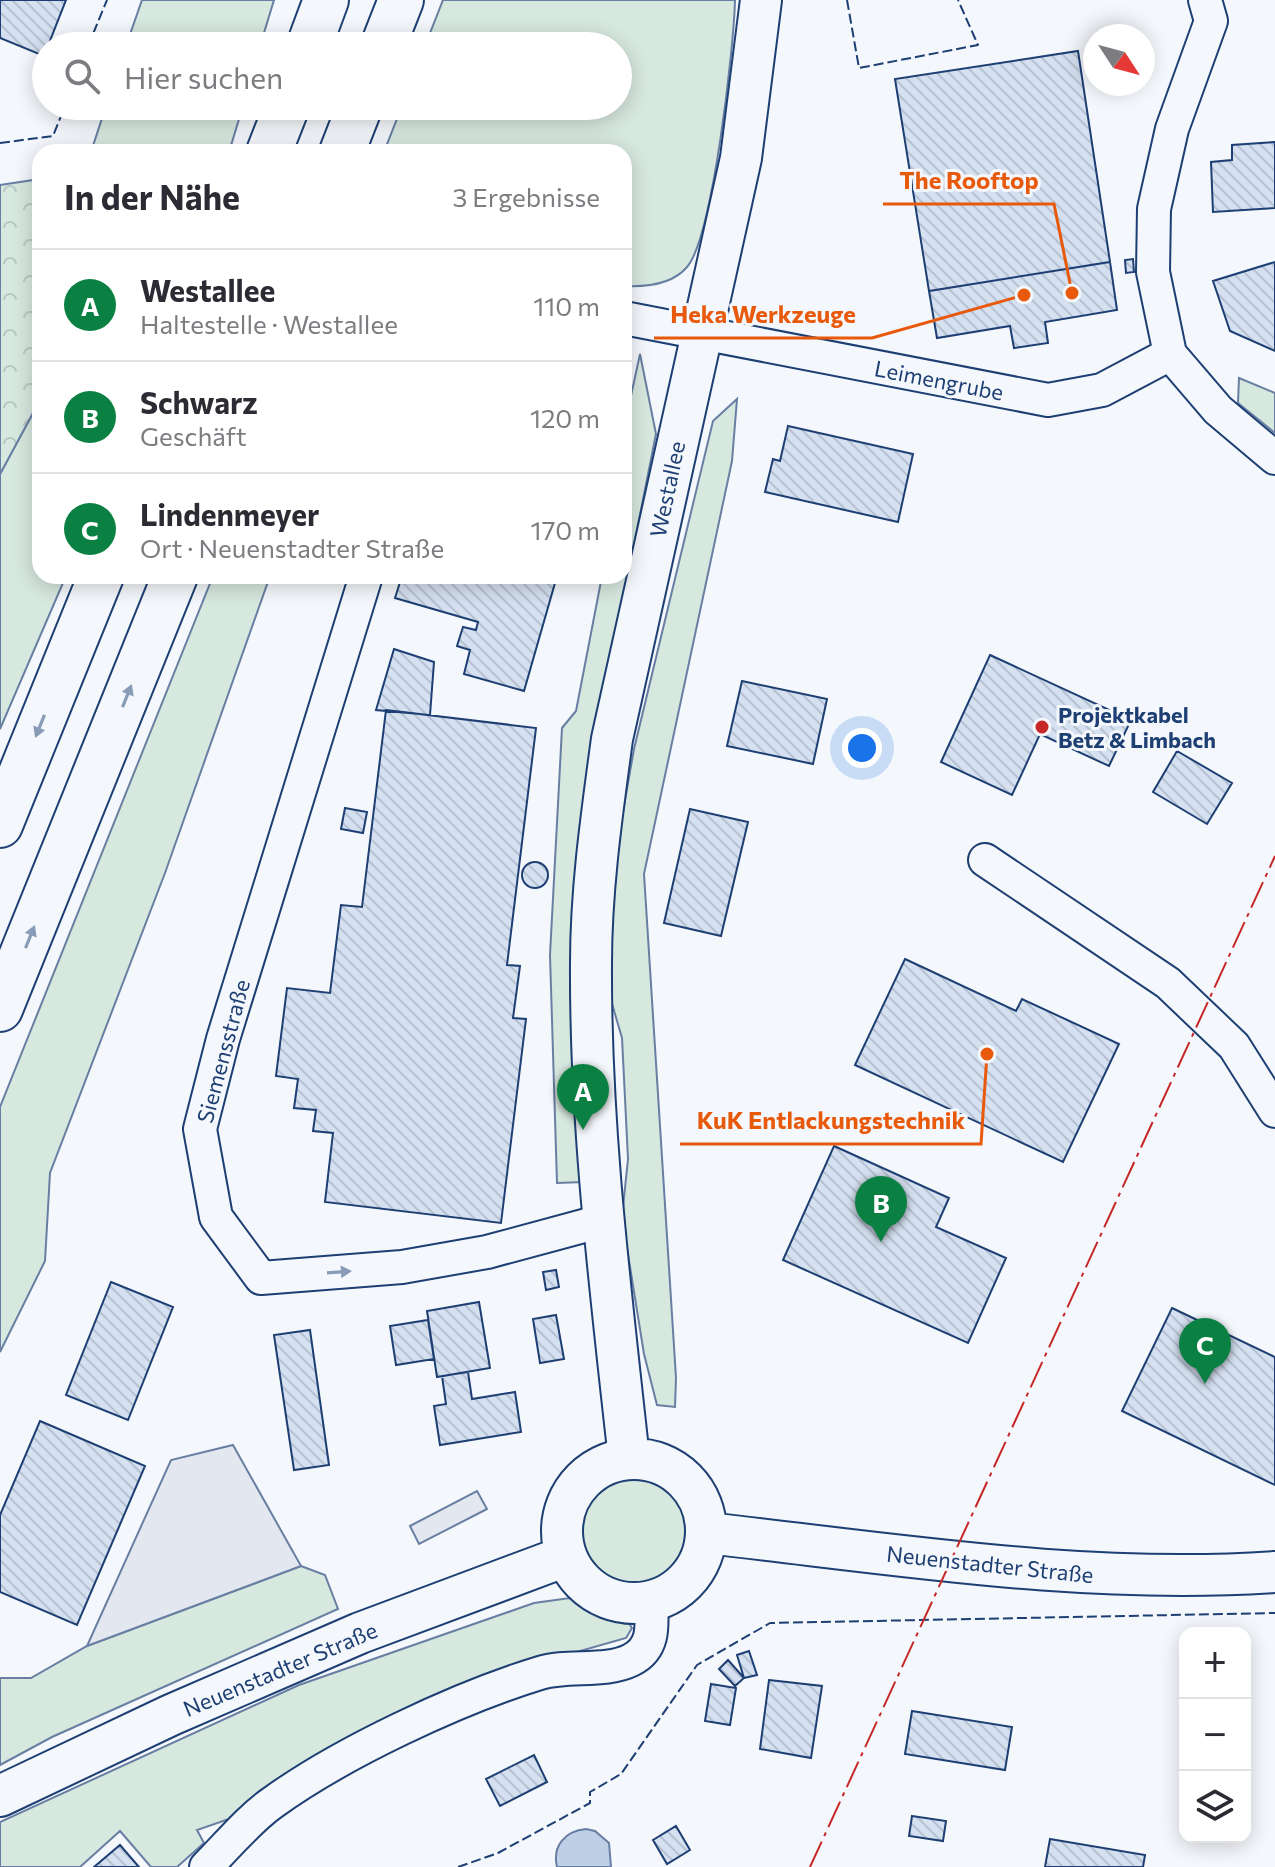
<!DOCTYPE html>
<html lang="de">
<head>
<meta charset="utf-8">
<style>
	:root { --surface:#fff; --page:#f7f7f7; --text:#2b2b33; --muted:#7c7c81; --line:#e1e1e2; --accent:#0b8043 }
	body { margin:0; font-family:Commissioner,sans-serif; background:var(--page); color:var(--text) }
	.controls { position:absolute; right:24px; bottom:24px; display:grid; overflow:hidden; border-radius:16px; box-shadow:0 4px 20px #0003 }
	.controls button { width:72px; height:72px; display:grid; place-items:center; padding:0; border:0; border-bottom:2px solid var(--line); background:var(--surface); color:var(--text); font:40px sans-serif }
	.compass { position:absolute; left:1083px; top:24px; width:72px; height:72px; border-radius:50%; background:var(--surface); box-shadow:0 4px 20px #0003; rotate:126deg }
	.you { position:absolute; left:862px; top:748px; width:28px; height:28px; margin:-20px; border:6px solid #fff; border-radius:50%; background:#1a73e8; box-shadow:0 0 0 12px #1a73e833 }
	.badge { display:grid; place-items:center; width:52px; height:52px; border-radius:50%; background:var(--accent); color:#fff; font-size:26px; font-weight:700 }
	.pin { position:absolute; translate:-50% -66px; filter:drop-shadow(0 2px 4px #0008) }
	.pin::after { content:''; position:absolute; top:42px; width:28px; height:24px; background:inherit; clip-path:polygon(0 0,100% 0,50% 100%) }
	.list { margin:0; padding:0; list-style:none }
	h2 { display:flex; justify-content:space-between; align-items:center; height:104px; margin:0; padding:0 32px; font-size:34px }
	h2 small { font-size:26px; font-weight:400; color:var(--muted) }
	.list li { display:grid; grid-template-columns:52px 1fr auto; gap:24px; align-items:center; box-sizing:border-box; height:112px; padding:0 32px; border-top:2px solid var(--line) }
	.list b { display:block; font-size:30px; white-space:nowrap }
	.list p { margin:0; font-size:26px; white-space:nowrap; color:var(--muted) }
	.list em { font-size:26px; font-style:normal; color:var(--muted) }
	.icon { flex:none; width:44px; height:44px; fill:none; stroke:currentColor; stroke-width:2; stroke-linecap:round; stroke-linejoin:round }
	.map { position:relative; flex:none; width:1275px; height:1867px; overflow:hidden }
	.search { position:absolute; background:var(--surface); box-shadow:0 4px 20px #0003; left:32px; top:32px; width:600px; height:88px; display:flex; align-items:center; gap:20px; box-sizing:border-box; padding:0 28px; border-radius:44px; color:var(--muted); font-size:30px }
	.panel { position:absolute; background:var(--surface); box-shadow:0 4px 20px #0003; left:32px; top:144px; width:600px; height:440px; border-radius:24px }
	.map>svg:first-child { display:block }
	.grass { fill:#d7e8df; stroke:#687fa3; stroke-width:2 }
	.forest { fill:url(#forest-crowns); stroke:#687fa3; stroke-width:2 }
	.parking { fill:#e3e8f0; stroke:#687fa3; stroke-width:2 }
	.water { fill:#bed0e5; stroke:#687fa3; stroke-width:2 }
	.building { fill:url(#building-back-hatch); stroke:#1d3f73; stroke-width:2 }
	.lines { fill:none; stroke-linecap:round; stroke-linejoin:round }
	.minor-casing { stroke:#1d3f73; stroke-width:36 }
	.major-casing { stroke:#1d3f73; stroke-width:44 }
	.highway-casing { stroke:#1d3f73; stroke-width:48 }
	.minor { stroke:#f4f7fb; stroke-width:32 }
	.major { stroke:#f4f7fb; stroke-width:40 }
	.highway { stroke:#f4f7fb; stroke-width:44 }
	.fence { stroke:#1d3f73; stroke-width:2; stroke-dasharray:10 4; stroke-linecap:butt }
	.power { stroke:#c62828; stroke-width:2; stroke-dasharray:28 6 4 6; stroke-linecap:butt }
	.oneway { fill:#889bb7 }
	.poi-dot { fill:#c62828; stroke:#f4f7fb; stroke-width:3 }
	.labels { text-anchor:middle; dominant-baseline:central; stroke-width:6; stroke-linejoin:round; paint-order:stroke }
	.street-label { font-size:22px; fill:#1d3f73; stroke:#f4f7fb }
	.poi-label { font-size:22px; font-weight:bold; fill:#1d3f73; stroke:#f4f7fb; text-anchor:start }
	.leader { fill:none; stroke:#e8590c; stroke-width:3 }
	.callout-dot { fill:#e8590c; stroke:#f4f7fb; stroke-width:3 }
	.callout-label { font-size:24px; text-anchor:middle; font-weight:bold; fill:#e8590c; stroke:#f4f7fb; stroke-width:6; stroke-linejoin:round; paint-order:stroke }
</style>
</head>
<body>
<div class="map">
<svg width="1275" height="1867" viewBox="0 0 1275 1867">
	<defs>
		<pattern id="forest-crowns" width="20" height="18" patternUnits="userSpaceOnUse" patternTransform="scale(2)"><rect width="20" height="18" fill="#d7e8df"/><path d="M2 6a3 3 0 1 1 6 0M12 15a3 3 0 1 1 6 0" fill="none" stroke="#b8c8c3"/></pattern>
		<pattern id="building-back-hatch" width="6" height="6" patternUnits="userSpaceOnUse" patternTransform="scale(2)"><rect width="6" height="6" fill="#d5e0f0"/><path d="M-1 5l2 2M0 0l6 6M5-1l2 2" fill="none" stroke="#b6c1d1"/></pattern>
	</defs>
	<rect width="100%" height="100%" fill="#f4f7fb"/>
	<path class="grass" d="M 142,0 L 274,0 L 260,46 L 126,46 Z
		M 443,0 L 735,0 C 734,46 713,237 687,267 C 672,285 645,287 624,286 L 624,152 L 384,152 L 402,106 L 618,106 L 618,46 L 425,46 Z
		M 106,106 L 243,106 L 229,152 L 91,152 Z
		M 640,354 L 656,434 L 607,681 L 584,1182 L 557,1183 L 550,955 L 562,728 L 576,711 L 602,576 L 624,576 L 624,428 Z
		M 1239,378 L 1275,393 L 1275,433 L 1238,403 Z
		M 737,399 L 732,461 L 644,874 L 676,1378 L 675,1407 L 657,1405 L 644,1354 L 622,1217 L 628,1159 L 622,1038 L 608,990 L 615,857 L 634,749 L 713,421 Z
		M 40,400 L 40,576 L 66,576 L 0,729 L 0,474 Z
		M 213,576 L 270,576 L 165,873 L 50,1173 L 45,1261 L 0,1352 L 0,1107 Z
		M562 1531a72 72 0 1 1 144 0a72 72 0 1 1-144 0Z
		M 301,1566 L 325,1575 L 338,1609 L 52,1737 L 0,1765 L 0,1678 L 31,1678 L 87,1646 Z
		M 570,1598 L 626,1619 L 632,1628 L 626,1638 L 510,1671 L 249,1812 L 197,1830 L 204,1843 L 177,1867 L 151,1867 L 120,1831 L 80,1867 L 0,1867 L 0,1822 L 299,1685 L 534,1603 Z"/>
	<path class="forest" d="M 40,179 L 40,400 L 0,474 L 0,185 Z"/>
	<path class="parking" d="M 233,1445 L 301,1566 L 87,1646 L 171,1460 Z
		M 477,1491 L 487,1509 L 419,1544 L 410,1526 Z"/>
	<path class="water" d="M 586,1829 L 595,1831 L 609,1843 L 611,1867 L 557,1867 C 552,1846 565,1831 586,1829 Z"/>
	<path class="building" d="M 0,0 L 66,0 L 44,56 L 0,38 Z
		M 1078,51 L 1110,262 L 929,291 L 895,79 Z
		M 1275,142 L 1275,208 L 1213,212 L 1211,162 L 1232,160 L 1232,145 Z
		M 1133,259 L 1134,272 L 1126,273 L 1125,260 Z
		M 1110,262 L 1117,310 L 1045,322 L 1048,343 L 1014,348 L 1010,326 L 937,338 L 929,291 Z
		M 1275,262 L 1275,351 L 1230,331 L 1213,281 Z
		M 788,426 L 913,454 L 898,522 L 765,492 L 773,459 L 780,461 Z
		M 402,576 L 557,576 L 524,691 L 464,674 L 470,650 L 457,646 L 463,627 L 476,630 L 478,622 L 395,598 Z
		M 394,649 L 434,662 L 430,715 L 376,710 Z
		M 990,655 L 1131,720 L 1109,766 L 1040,734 L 1012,795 L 941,762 Z
		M 742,681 L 827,699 L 813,764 L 727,746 Z
		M 386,710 L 536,728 L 507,965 L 520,966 L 513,1018 L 526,1019 L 501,1223 L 325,1202 L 333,1133 L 313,1131 L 316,1110 L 294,1108 L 298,1079 L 276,1076 L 287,988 L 330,993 L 341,905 L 362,907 Z
		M 1177,751 L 1232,783 L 1207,824 L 1153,792 Z
		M 345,808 L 367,812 L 363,833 L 341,829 Z
		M 690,809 L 748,822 L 721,936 L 664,923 Z
		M522 875a13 13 0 1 1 26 0a13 13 0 1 1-26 0Z
		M 905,959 L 1016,1011 L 1022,999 L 1119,1044 L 1063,1162 L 855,1065 Z
		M 834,1146 L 949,1198 L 936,1227 L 1006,1258 L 968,1343 L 783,1260 Z
		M 556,1270 L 559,1287 L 546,1290 L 543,1272 Z
		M 111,1282 L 173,1307 L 128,1420 L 66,1395 Z
		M 479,1302 L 490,1368 L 437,1377 L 427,1311 Z
		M 1172,1308 L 1275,1357 L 1275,1485 L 1122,1411 Z
		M 556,1315 L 564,1359 L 540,1363 L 533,1319 Z
		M 428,1320 L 434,1359 L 396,1365 L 390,1326 Z
		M 310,1330 L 329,1465 L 294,1470 L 274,1335 Z
		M 468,1372 L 472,1399 L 515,1392 L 521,1432 L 440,1445 L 434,1406 L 446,1404 L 442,1376 Z
		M 40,1421 L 145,1466 L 77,1625 L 0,1592 L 0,1515 Z
		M 749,1651 L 757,1675 L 744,1678 L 737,1655 Z
		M 728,1660 L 744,1678 L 735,1686 L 719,1669 Z
		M 769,1680 L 822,1686 L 811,1758 L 760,1749 Z
		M 711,1684 L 736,1688 L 730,1725 L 705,1721 Z
		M 912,1711 L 1012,1727 L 1005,1770 L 905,1754 Z
		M 534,1755 L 547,1782 L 500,1806 L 486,1779 Z
		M 912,1816 L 946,1821 L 943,1841 L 909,1836 Z
		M 676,1826 L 690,1850 L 667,1864 L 653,1840 Z
		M 1050,1839 L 1145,1855 L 1143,1867 L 1045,1867 Z
		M 120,1845 L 139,1867 L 94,1867 Z"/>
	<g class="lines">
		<g class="minor-casing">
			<path id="minor" d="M 624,318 L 1048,400 L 1102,390 L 1170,354 L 1218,410 L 1275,458
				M 1170,354 L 1153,272 L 1154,209 L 1172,129 L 1211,21 L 1205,0
				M 366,576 L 223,1039 L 200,1129 L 216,1217 L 261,1278 L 402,1267 L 487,1252 L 602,1221
				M 985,860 L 1168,983 L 1234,1046 L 1275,1111
				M 206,1867 C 227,1846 248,1820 272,1803 C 341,1753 458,1698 540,1673 C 568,1664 605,1673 631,1660 C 655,1648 652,1625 651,1602"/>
		</g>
		<g class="major-casing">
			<path id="major" d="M562 1531a72 72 0 1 1 144 0a72 72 0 1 1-144 0Z
				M 629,1459 C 611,1294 590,1129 591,963 C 591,888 602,813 612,739 L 741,158 L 761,0
				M 707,1533 C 896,1554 1085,1585 1275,1572
				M 0,1796 L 171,1715 L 360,1633 L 566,1556"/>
		</g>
		<g class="highway-casing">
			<path id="highway" d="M 309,46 L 326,0
				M 383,46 L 401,0
				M 269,152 L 287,106
				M 342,152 L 360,106
				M 0,825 L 101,576
				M 0,1009 L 175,576"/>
		</g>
		<use href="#minor" class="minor"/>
		<use href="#major" class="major"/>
		<use href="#highway" class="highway"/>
		<path class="fence" d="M 847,0 L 859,68 L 978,45 L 958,0
			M 88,46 L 107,0
			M 0,143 L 53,136 L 65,106
			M 458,1867 L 498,1853 L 590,1803 L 590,1792 L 621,1774 L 697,1665 L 770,1623 L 1275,1613"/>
		<path class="power" d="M 810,1867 L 1275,856"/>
	</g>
	<defs><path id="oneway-solid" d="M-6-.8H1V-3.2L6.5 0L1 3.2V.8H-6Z" transform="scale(2)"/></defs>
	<g class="oneway">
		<use href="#oneway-solid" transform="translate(127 696) rotate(-68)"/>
		<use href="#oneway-solid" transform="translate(40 726) rotate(112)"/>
		<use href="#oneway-solid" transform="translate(30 937) rotate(-68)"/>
		<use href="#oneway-solid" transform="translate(339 1272) rotate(-4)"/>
	</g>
	<circle class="poi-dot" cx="1042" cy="727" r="8"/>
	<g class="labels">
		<g class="street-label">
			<text transform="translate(939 380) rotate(11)">Leimengrube</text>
			<text transform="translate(667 489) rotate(-78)">Westallee</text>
			<text transform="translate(223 1051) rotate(-75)">Siemensstraße</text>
			<text transform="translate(990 1564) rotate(6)">Neuenstadter Straße</text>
			<text transform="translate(280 1669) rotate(-23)">Neuenstadter Straße</text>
		</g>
		<g class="poi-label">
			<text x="1058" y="714">Projektkabel<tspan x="1058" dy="25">Betz &amp; Limbach</tspan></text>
		</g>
	</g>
	<path class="leader" d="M1072 293L1054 204H883M1024 295L872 338H654M987 1054L981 1144H680"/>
	<g class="callout-dot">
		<circle cx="1072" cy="293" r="8"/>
		<circle cx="1024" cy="295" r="8"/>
		<circle cx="987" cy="1054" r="8"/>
	</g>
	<g class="callout-label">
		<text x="969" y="189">The Rooftop</text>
		<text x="763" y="323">Heka Werkzeuge</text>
		<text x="831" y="1129">KuK Entlackungstechnik</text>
	</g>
</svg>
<div class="controls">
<button>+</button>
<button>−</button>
<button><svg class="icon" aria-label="layers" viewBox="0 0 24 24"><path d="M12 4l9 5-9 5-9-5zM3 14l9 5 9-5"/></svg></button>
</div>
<svg class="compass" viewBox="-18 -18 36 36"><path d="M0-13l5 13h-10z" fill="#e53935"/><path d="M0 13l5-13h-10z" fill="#7c7c81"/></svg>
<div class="you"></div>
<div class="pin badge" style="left:583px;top:1130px">A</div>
<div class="pin badge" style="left:881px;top:1242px">B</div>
<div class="pin badge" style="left:1205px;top:1384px">C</div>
<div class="search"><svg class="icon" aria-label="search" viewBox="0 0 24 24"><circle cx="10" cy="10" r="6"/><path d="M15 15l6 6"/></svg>Hier suchen</div>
<section class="panel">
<h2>In der Nähe<small>3 Ergebnisse</small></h2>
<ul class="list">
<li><span class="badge">A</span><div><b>Westallee</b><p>Haltestelle · Westallee</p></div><em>110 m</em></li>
<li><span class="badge">B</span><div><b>Schwarz</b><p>Geschäft</p></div><em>120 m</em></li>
<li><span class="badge">C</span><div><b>Lindenmeyer</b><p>Ort · Neuenstadter Straße</p></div><em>170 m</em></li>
</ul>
</section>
</div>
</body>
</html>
